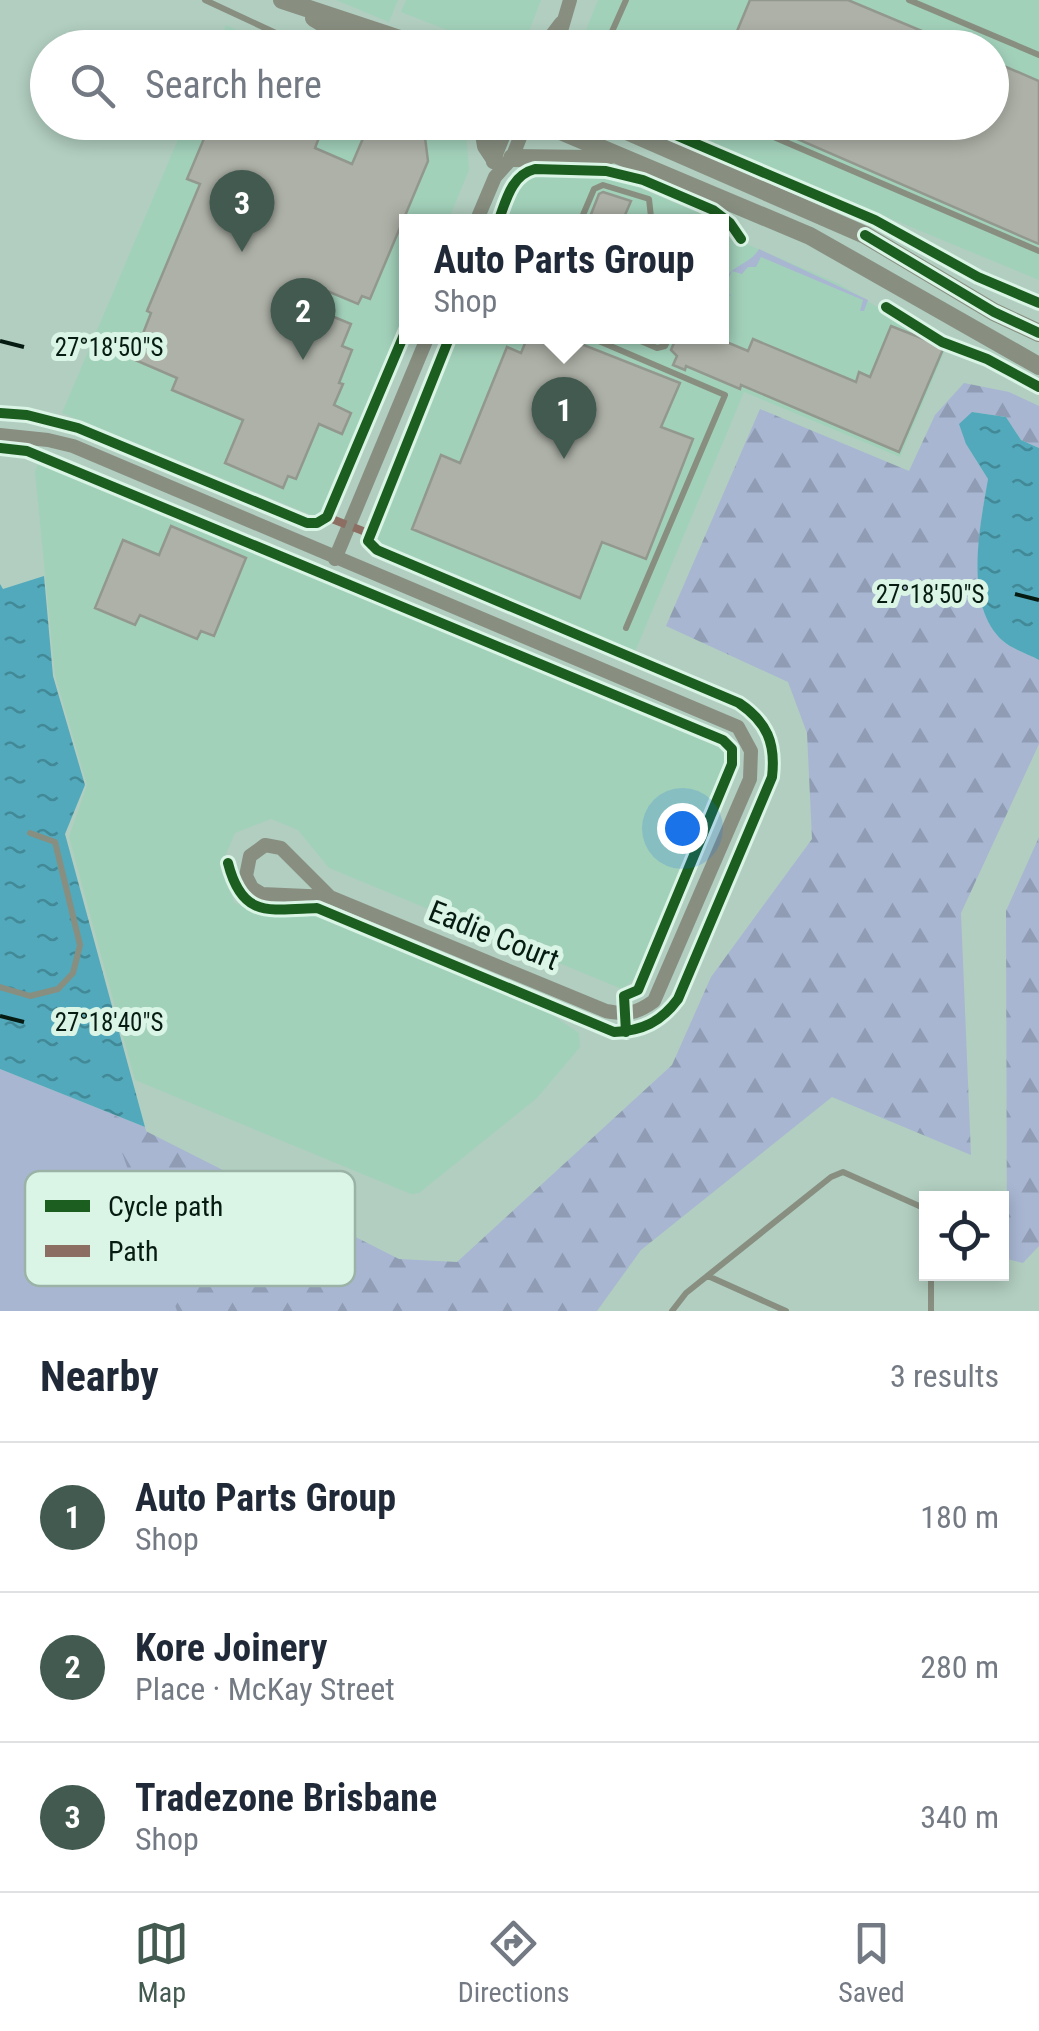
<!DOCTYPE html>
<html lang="en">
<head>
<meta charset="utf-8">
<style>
	:root { --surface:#fff; --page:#f6f6f7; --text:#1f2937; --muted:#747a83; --line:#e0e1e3; --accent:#425a4f }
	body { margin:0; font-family:"Roboto Condensed",sans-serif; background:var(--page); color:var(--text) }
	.controls { position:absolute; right:30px; bottom:30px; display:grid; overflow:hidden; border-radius:0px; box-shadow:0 5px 15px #0003 }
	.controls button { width:90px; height:90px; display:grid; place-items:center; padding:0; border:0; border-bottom:2px solid var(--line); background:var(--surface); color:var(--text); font:50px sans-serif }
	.you { position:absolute; left:682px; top:828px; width:35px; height:35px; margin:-25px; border:8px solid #fff; border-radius:50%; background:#1a73e8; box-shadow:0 0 0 15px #1a73e833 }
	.badge { display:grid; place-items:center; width:65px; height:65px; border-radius:50%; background:var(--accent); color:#fff; font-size:32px; font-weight:700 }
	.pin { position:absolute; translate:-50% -82px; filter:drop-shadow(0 2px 5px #0008) }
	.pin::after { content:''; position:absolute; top:52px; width:35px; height:30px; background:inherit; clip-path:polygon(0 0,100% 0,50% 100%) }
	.popup { position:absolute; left:399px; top:214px; width:330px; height:130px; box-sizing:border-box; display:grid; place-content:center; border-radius:0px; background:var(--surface); filter:drop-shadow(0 2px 8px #0005); font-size:32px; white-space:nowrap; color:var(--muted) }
	.popup b { font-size:38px; color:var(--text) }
	.popup::after { content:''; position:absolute; left:50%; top:100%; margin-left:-20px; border:20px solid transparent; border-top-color:var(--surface) }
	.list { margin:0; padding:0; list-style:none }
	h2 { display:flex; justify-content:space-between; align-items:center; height:130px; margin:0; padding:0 40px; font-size:42px }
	h2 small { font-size:32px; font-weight:400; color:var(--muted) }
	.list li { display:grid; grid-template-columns:65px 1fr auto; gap:30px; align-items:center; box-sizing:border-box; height:150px; padding:0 40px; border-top:2px solid var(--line) }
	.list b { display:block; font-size:38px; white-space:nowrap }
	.list p { margin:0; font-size:32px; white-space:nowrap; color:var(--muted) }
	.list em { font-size:32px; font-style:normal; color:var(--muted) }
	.icon { flex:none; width:55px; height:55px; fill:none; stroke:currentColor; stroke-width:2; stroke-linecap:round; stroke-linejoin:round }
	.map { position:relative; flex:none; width:1039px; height:1311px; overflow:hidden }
	.search { position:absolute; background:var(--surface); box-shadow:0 5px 15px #0003; left:30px; right:30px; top:30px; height:110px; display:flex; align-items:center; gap:25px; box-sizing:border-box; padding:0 35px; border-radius:55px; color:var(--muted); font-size:38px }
	.sheet { height:580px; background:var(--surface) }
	nav { display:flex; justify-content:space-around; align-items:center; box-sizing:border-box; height:140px; border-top:2px solid var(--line); background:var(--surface); font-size:28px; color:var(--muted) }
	nav a { display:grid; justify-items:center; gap:5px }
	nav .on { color:var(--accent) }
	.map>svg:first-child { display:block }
	.built { fill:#a2d1ba }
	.green { fill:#a8b6d2 }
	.forest { fill:url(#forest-firs) }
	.water { fill:url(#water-ripples) }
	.building { fill:#adb1a7; stroke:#93988e; stroke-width:2.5 }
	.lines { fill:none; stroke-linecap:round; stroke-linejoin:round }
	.service { stroke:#888f80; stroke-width:6 }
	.minor { stroke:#888f80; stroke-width:14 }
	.tertiary { stroke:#888f80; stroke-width:18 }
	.quiet { stroke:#8d6e63; stroke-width:8; stroke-dasharray:15 8; stroke-linecap:butt }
	.cycleway-casing { stroke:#daf4e6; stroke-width:16 }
	.cycleway { stroke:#1b5e20; stroke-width:10 }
	.ticks { fill:none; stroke:#061b12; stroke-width:4 }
	.labels { text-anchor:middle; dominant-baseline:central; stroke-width:10; stroke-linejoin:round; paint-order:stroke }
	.street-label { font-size:30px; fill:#061b12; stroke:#daf4e6 }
	.key { fill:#daf4e6; stroke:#9ab3a6; stroke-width:2.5 }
	.key-label { font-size:28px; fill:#061b12 }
	.ticks-label { font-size:25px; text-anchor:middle; fill:#061b12; stroke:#daf4e6; stroke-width:10; stroke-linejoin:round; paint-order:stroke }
</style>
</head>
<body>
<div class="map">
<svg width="1039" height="1311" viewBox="0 0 1039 1311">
	<defs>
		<pattern id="forest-firs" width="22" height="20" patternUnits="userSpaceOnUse" patternTransform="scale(2.5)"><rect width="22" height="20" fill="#a8b6d2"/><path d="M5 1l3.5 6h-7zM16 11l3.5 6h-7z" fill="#8f9cb3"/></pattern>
		<pattern id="water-ripples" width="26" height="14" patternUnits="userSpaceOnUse" patternTransform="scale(2.5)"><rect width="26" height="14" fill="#52a9bc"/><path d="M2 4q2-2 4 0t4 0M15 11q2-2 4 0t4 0" fill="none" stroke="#428997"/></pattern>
	</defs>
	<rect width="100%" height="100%" fill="#b1cec0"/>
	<path class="built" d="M 336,0 L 398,0 L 389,22 Z
		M 406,0 L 541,0 L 526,39 L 455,33 L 401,12 Z
		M 598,0 L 1039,0 L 1039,280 L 659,123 L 992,122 L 992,48 L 583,48 L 582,40 Z
		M 226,25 L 276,47 L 217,47 Z
		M 185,123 L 465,123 L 469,170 L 448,221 L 406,222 L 406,319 L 328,506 L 314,516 L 62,413 Z
		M 551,172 L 613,177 L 713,219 L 501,222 L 519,179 L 531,174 Z
		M 724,224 L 735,239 L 839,284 L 946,348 L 900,457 L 744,392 L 634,654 L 377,543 L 375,526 L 455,337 L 722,336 Z
		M 40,459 L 723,749 L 725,766 L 636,978 L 622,989 L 329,868 L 298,830 L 271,819 L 235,833 L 220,868 L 235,903 L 263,915 L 311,911 L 542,1008 L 579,1033 L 580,1047 L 537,1098 L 419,1193 L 411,1194 L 135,1080 L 69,837 L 87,785 L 55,675 L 35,472 Z"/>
	<path class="green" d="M 759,249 L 868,300 L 864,311 L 860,311 L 863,300 L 761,257 L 756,267 L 748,267 L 742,274 L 732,271 L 723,290 L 732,296 L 722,293 C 722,265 748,268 759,249 Z
		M 0,1069 L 145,1127 L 191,1311 L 0,1311 Z"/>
	<path class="forest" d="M 964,383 L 1009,392 L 1039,406 L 1039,448 L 1021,440 L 1006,417 L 972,412 L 966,444 L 988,479 C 980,525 964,606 1003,641 C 1012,649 1028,654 1039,660 L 1039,744 L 961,913 L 971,1155 L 832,1097 L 641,1250 L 597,1311 L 177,1311 L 108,1112 L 399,1259 L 457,1262 L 672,1065 L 711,977 L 812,839 L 807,733 L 788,682 L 666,626 L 760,409 L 909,471 L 935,415 Z
		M 1039,837 L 1039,1246 L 1023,1263 L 1007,1259 L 1006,911 Z"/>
	<path class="water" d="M 972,412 L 1006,417 L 1021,440 L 1039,448 L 1039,660 C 1028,654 1012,649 1003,641 C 963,606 980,525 988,479 L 966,444 L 959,424 Z
		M 44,576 L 53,676 L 85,785 L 65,834 L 145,1127 L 0,1069 L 0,584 L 3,589 Z"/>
	<path class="building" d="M 750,0 L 848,0 L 960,47 L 730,48 Z
		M 992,61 L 1039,81 L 1039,244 L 758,122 L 992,122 Z
		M 211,122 L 325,122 L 315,148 L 352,164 L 370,122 L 423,122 L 428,161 L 370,299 L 362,296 L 358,304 L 301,280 L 293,300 L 351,324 L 342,346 L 352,350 L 339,383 L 343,384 L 334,405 L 351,413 L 342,434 L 319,424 L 296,479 L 288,476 L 283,488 L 225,463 L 243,420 L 172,390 L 177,378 L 133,359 L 151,313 L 147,311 L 200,184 L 187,179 Z
		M 603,192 L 631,201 L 622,222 L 588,222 L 599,194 Z
		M 891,326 L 944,347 L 899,452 L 741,385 L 740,389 L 686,366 L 685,370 L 673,365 L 677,356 L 671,350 L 677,336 L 726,336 L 724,341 L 748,351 L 753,339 L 856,382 L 859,372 L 870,377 Z
		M 528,336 L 561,336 L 680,383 L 661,427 L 693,439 L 646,559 L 602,542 L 580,598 L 412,529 L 441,455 L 460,463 L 507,347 L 521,353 Z
		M 171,526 L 246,558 L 214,636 L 201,631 L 197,639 L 140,615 L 135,625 L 95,608 L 123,540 L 159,555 Z"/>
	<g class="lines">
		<path class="service" d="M 205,0 L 308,48
			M 909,0 L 1039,55
			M 613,48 L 610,36 L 626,0
			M 739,122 L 1039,251
			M 580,222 L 594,189 L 603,185 L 649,199 L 651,217
			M 587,336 L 725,395 L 626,628
			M 629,336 L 657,348 L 665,346 L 670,336
			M 0,987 L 30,996 L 58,989 L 73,973 L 80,945 L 55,842 L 30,833
			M 931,1274 L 931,1311
			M 708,1276 L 786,1311
			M 672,1311 L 686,1293 L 831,1177 L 843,1172 L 926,1209"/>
		<path class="minor" d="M 542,48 L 561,23
			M 556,48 L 570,0
			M 493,162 L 509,122
			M 476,222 L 495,177 L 512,158 L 526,122
			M 0,435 L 48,440 L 73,446 L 738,727 L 751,751 L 750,779 L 654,1001 C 636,1014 627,1015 606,1011 L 330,897 L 262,894 L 252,888 L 246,876 L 250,856 L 265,845 L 281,848 L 330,897
			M 335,559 L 428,336"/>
		<path class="tertiary" d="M 282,0 L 427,48
			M 314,18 L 364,48
			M 482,122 L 486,146 L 494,158
			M 539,122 L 810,236 L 1039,366
			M 606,122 L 865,235 L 994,312 L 1039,333
			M 512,158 L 594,159 L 614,154"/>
		<path class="quiet" d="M 332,519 L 363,531"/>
		<g class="cycleway-casing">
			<path id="cycleway" d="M 645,122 L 875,220 L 978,277 L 1039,303
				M 498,222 C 506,201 511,175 535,169 L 606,171 L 643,180 L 713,210 L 730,223 L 741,239
				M 865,235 L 994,312 L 1039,333
				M 886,307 L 942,342 L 987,359 L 1039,387
				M 0,413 L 27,415 L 78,428 L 307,523 L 317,523 L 327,517 L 406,330
				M 0,448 L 27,451 L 723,740 L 732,749 L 732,764 L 638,990 L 624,996 L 626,1032
				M 228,863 C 242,918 268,910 317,908 L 614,1032 C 642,1031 661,1022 678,999 L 772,777 C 776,743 767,722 739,703 L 377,550 L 368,541 L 450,336"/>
		</g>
		<use href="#cycleway" class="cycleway"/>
	</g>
	<path class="ticks" d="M 0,341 L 24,347M 1015,594 L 1039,600M 0,1016 L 24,1022"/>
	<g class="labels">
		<g class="street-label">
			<text transform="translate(494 935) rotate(22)">Eadie Court</text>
		</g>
	</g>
	<rect x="25" y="1171" width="330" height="115" rx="15" class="key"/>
	<rect x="45" y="1200" width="45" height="12" fill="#1b5e20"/>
	<rect x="45" y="1245" width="45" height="12" fill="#8d6e63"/>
	<g class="key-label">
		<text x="108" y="1216">Cycle path</text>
		<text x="108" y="1261">Path</text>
	</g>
	<g class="ticks-label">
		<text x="109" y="356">27°18'50"S</text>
		<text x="930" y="603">27°18'50"S</text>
		<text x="109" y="1031">27°18'40"S</text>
	</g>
</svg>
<div class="controls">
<button><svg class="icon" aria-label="locate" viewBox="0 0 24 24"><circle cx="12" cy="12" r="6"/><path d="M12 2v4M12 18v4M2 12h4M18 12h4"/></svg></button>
</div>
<div class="you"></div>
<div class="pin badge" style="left:564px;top:459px">1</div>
<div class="popup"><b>Auto Parts Group</b>Shop</div>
<div class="pin badge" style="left:303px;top:360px">2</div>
<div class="pin badge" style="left:242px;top:252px">3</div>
<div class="search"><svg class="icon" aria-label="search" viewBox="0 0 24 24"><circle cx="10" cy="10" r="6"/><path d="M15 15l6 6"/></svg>Search here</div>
</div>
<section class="sheet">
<h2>Nearby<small>3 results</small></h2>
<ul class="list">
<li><span class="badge">1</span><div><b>Auto Parts Group</b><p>Shop</p></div><em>180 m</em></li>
<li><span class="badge">2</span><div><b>Kore Joinery</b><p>Place · McKay Street</p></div><em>280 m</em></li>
<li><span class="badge">3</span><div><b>Tradezone Brisbane</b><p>Shop</p></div><em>340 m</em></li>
</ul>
</section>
<nav>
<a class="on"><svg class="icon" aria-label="map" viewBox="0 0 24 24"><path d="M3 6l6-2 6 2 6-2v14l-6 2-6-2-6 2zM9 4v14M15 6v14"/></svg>Map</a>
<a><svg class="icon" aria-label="directions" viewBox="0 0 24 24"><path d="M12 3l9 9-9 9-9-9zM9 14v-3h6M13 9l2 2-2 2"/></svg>Directions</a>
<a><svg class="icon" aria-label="saved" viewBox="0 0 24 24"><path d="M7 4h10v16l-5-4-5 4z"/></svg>Saved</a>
</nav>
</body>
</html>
